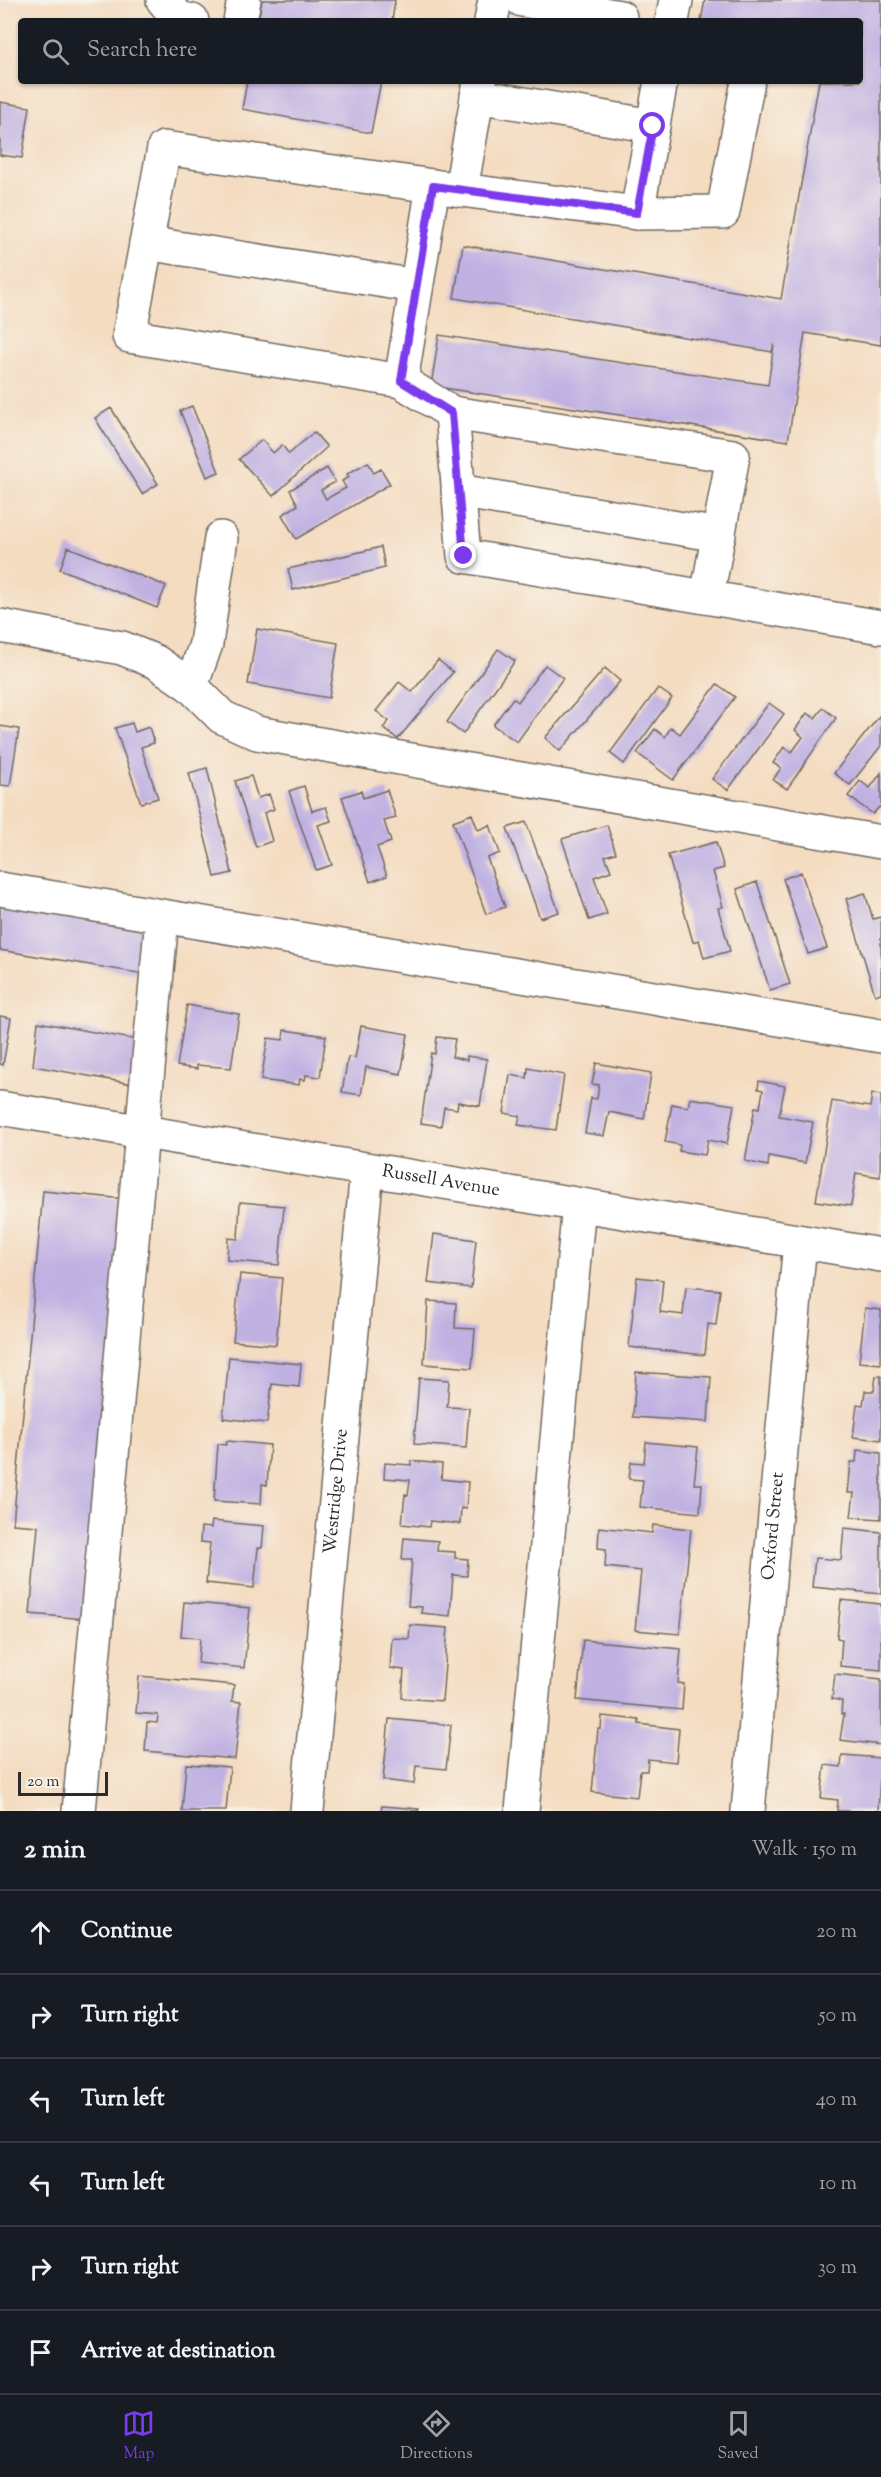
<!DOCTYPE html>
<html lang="en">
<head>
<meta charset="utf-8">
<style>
	:root { --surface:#171b24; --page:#242831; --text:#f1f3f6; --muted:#9ea1a6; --line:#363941; --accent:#7c3aed }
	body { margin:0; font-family:"Sorts Mill Goudy",serif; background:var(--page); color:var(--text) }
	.scale { position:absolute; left:18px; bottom:15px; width:90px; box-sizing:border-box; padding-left:6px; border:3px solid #2b2b2b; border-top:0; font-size:16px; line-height:21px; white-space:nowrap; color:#2b2b2b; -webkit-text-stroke:4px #f7f3e8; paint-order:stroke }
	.stop { position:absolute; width:18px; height:18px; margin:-14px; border:4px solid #7c3aed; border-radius:50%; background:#fff }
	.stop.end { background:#7c3aed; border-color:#fff; box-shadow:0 2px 6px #0008 }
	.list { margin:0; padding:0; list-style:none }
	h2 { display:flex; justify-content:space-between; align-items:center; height:78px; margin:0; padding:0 24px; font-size:26px }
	h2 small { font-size:20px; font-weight:400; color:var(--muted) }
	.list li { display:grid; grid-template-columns:39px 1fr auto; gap:18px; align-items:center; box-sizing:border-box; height:84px; padding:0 24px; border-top:2px solid var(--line) }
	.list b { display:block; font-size:22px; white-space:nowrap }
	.list em { font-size:20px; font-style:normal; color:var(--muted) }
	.icon { flex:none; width:33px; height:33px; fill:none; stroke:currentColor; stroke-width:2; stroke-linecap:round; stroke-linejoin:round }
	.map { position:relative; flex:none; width:881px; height:1811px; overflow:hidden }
	.search { position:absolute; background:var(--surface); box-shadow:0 2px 4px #0004; left:18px; right:18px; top:18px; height:66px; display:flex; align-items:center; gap:15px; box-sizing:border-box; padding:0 21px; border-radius:6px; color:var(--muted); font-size:22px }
	.sheet { height:582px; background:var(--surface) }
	nav { display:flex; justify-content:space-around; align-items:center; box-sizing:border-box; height:84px; border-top:2px solid var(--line); background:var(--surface); font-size:16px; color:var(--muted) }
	nav a { display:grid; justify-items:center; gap:3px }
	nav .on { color:var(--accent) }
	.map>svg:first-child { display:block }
	.building { fill:#c0b1e2 }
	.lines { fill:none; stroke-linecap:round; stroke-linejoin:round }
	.minor-casing { stroke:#716960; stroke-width:36 }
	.minor { stroke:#fff; stroke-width:33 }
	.route { stroke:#7c3aed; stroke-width:8 }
	.labels { text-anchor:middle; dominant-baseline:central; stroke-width:4.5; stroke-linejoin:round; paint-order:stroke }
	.street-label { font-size:18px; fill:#2b2b2b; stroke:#f7f3e8 }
</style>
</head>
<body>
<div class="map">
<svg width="881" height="1811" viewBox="0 0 881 1811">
	<rect width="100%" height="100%" fill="#f7f3e8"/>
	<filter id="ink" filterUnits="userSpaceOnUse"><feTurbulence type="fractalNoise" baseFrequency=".0167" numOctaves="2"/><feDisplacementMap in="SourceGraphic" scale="12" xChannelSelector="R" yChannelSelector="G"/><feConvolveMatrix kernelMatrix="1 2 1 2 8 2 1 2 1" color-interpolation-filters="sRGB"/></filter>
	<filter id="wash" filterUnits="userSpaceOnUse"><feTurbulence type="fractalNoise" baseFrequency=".008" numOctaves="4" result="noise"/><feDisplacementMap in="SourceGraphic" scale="24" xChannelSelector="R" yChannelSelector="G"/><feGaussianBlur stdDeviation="1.35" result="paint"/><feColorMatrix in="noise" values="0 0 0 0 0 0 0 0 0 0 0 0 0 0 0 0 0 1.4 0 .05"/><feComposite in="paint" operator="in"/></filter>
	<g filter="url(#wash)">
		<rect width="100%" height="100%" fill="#f4dcc1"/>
		<g id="blocks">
			<path class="building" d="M 262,0 L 395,0 L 392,21 L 258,21 Z
				M 705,0 L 881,0 L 881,345 L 805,333 L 788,441 L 431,386 L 439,335 L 768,385 L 774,344 L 772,352 L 454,298 L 463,245 L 781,299 L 819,81 L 860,81 L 860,21 L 701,21 Z
				M 247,81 L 381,81 L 371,133 L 242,109 Z
				M 0,102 L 30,107 L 22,158 L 0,155 Z
				M 192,406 L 219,472 L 207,477 L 180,411 Z
				M 111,408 L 158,484 L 142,494 L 95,418 Z
				M 314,432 L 327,447 L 273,496 L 239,459 L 262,440 L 273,453 L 282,445 L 289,454 Z
				M 368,462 L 374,473 L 381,469 L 390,484 L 296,539 L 282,515 L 298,505 L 290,490 L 327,468 L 335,482 L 321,490 L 326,499 L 346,488 L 342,481 L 349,477 L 347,474 Z
				M 68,547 L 166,586 L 157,608 L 60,569 Z
				M 381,547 L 385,568 L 293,590 L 288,569 Z
				M 257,629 L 338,643 L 329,698 L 248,684 Z
				M 498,649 L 515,661 L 463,734 L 447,722 Z
				M 438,660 L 453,672 L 398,739 L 383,728 L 389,721 L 376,711 L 399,682 L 412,692 Z
				M 545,665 L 563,678 L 517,742 L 493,725 L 513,698 L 518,702 Z
				M 605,668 L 620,681 L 560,751 L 545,738 Z
				M 717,684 L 735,697 L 673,780 L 637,753 L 655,729 L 665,737 L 671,727 L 680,734 Z
				M 658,688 L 672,698 L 624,764 L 610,753 Z
				M 769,703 L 784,714 L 728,790 L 712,779 Z
				M 823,708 L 836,718 L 787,789 L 773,780 L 781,768 L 773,763 L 784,747 L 792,752 L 803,737 L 795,730 L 807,713 L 815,718 Z
				M 881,714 L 881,746 L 850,785 L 834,773 Z
				M 132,723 L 135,732 L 149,727 L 154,743 L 141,747 L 158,798 L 141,803 L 115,728 Z
				M 0,726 L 19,729 L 10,786 L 0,785 Z
				M 207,768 L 232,873 L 215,877 L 189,773 Z
				M 881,773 L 881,808 L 879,807 L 873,814 L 848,796 L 860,781 L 870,788 Z
				M 251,776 L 258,798 L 269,794 L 274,809 L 264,813 L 272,841 L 256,847 L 235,781 Z
				M 304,786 L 312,811 L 326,807 L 331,821 L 318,825 L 332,865 L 316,870 L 289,791 Z
				M 387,790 L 396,818 L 384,821 L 391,842 L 377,847 L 387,876 L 370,882 L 342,797 L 361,791 L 363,798 Z
				M 472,814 L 478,830 L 490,825 L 500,853 L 487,858 L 505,907 L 486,914 L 453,821 Z
				M 526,822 L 559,912 L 540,918 L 507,828 Z
				M 607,825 L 616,853 L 605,856 L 611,871 L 594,877 L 607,914 L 589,920 L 562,839 Z
				M 716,842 L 724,868 L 713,871 L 723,907 L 718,908 L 730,951 L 704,958 L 699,940 L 693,942 L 668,855 Z
				M 801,872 L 827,948 L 808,954 L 783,879 Z
				M 757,882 L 790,984 L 770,990 L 737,889 Z
				M 865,893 L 873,919 L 881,917 L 881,993 L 875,995 L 846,899 Z
				M 0,902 L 152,927 L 144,974 L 0,950 Z
				M 187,1005 L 239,1014 L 231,1068 L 197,1065 L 197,1069 L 177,1066 Z
				M 0,1016 L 11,1018 L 3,1065 L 0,1064 Z
				M 38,1022 L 138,1040 L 133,1084 L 33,1066 Z
				M 361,1026 L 408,1034 L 401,1074 L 366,1067 L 361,1095 L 342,1092 L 348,1057 L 355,1058 Z
				M 284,1030 L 326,1036 L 320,1077 L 306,1075 L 305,1080 L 300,1079 L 299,1085 L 261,1080 L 268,1038 L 283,1040 Z
				M 437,1037 L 455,1039 L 452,1057 L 467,1060 L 467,1056 L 487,1059 L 480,1106 L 458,1102 L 457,1109 L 444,1107 L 441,1126 L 421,1123 L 431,1053 L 435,1054 Z
				M 596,1063 L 651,1073 L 644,1119 L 609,1112 L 604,1136 L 585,1133 L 591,1098 L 597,1099 L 599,1085 L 592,1084 Z
				M 528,1068 L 564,1075 L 556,1130 L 518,1125 L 520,1116 L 504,1113 L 510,1075 L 527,1078 Z
				M 759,1081 L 785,1086 L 779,1116 L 813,1122 L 805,1163 L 769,1156 L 768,1166 L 745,1161 L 755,1107 L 760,1108 L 763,1090 L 758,1089 Z
				M 872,1094 L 881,1095 L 880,1177 L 856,1173 L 851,1206 L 816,1201 L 832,1101 L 870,1107 Z
				M 690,1098 L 734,1105 L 727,1144 L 708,1140 L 705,1155 L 679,1151 L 680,1145 L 665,1142 L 672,1104 L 688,1107 Z
				M 43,1191 L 125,1199 L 86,1619 L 30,1614 L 38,1526 L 13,1524 Z
				M 240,1202 L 284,1206 L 279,1265 L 227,1260 L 228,1238 L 238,1239 Z
				M 434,1234 L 476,1240 L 471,1288 L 428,1283 Z
				M 240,1274 L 282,1278 L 276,1345 L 233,1341 Z
				M 637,1277 L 663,1280 L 660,1312 L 683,1315 L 686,1287 L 720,1290 L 716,1325 L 708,1324 L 705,1355 L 629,1347 Z
				M 428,1301 L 456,1303 L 455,1328 L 475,1329 L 472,1368 L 424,1364 Z
				M 865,1308 L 881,1310 L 881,1364 L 859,1362 Z
				M 229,1357 L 301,1364 L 299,1387 L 272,1384 L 267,1423 L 223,1418 Z
				M 636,1372 L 711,1377 L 708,1422 L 633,1417 Z
				M 876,1376 L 881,1376 L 881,1440 L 853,1437 L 857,1404 L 863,1405 L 865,1391 L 874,1391 Z
				M 419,1378 L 449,1380 L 447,1407 L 469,1408 L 466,1448 L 414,1444 Z
				M 227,1441 L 270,1445 L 267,1485 L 262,1484 L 261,1504 L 214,1501 L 218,1444 L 226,1445 Z
				M 646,1442 L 698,1447 L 694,1484 L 702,1484 L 700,1513 L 640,1507 L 643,1480 L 629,1479 L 631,1462 L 644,1463 Z
				M 857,1450 L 881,1453 L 881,1519 L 851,1517 L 854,1493 L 848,1493 L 851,1462 L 856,1462 Z
				M 411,1461 L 442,1464 L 441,1479 L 468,1482 L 466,1509 L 461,1508 L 460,1524 L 430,1521 L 429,1527 L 402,1524 L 405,1494 L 408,1495 L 410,1480 L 384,1478 L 385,1463 L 411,1465 Z
				M 212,1521 L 264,1526 L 262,1548 L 258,1548 L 254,1588 L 206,1583 L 210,1543 L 200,1542 L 201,1527 L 211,1528 Z
				M 653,1525 L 691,1529 L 680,1634 L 635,1630 L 641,1571 L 605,1567 L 606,1549 L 598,1548 L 599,1527 L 652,1533 Z
				M 844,1528 L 881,1532 L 881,1594 L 812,1587 L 815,1558 L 841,1560 Z
				M 404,1538 L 438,1541 L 437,1551 L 455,1552 L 455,1558 L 468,1559 L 467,1576 L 453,1575 L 450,1616 L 421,1613 L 422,1607 L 408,1606 L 412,1560 L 402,1560 Z
				M 841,1600 L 881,1604 L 881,1670 L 840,1666 L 842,1639 L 837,1638 Z
				M 184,1602 L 250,1608 L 244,1668 L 198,1663 L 200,1638 L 181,1636 Z
				M 410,1625 L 448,1628 L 442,1701 L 402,1698 L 404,1670 L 390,1668 L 392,1638 L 409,1639 Z
				M 583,1640 L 681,1649 L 678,1683 L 684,1684 L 682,1710 L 577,1700 Z
				M 835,1674 L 881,1679 L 881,1745 L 840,1740 L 844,1714 L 841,1714 L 842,1701 L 832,1699 Z
				M 139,1676 L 234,1685 L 232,1701 L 241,1702 L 235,1759 L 145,1751 L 147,1722 L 157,1723 L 158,1715 L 136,1713 Z
				M 602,1716 L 639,1720 L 639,1724 L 679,1729 L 676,1762 L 648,1759 L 647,1771 L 640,1771 L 637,1797 L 592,1792 L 598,1729 L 601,1729 Z
				M 389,1719 L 451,1725 L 446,1769 L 416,1766 L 414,1784 L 383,1780 Z
				M 842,1755 L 881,1758 L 878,1811 L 837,1811 L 838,1800 L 821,1798 L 825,1765 L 841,1767 Z
				M 186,1764 L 230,1767 L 226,1811 L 182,1811 Z
				M 382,1806 L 419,1809 L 418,1811 L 381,1811 Z"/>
		</g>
	</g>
	<g filter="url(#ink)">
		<use href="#blocks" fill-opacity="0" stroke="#716960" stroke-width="1.5"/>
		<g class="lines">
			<g class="minor-casing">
				<g id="minor">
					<path d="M 163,0 L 178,18 L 192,21"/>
					<path d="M 522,0 L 620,17"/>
					<path d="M 240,21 L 244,0"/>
					<path d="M 491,21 L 495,0"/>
					<path d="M 672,21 L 676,0"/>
					<path d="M 480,81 L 461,190 L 637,213 L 661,81"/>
					<path d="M 477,96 L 653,126"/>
					<path d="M 637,213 L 723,212 L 748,81"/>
					<path d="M 146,243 L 416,286"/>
					<path d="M 401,381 L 433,186"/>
					<path d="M 452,413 L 401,381 L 129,336 L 164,148 L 461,190"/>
					<path d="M 458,491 L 719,535"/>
					<path d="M 707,597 L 733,456 L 452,413 L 464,556 L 881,627"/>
					<path d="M 0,626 L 122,648 L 156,662 L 191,686 L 222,717 L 257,733 L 881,842"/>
					<path d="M 191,686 L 206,644 L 221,538"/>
					<path d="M 0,889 L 881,1036"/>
					<path id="s1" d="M 0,1108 L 881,1255"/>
					<path d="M 79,1811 L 162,918"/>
					<path id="s2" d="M 307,1811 L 367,1170"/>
					<path d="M 522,1811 L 579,1205"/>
					<path id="s3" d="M 748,1811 L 800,1242"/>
				</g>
			</g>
			<use href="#minor" class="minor"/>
		</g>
	</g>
	<g class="lines" filter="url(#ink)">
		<path class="route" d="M 464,556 L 452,413 L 401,381 L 433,186 L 637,213 L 653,126"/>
	</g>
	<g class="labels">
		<g class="street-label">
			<text stroke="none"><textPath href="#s1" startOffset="447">Russell Avenue</textPath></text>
			<text stroke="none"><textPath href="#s2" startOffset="321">Westridge Drive</textPath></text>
			<text stroke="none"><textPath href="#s3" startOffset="286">Oxford Street</textPath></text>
		</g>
	</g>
</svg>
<div class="scale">20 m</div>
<div class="stop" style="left:653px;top:126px"></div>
<div class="stop end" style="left:464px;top:556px"></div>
<div class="search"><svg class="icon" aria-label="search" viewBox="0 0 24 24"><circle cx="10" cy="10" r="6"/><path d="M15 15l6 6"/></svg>Search here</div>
</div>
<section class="sheet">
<h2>2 min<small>Walk · 150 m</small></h2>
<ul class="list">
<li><svg class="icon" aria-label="ahead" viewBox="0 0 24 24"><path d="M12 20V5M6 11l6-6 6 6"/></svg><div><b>Continue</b></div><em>20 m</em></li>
<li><svg class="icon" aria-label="right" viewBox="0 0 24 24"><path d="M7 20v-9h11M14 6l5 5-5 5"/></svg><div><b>Turn right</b></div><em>50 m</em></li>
<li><svg class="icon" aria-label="left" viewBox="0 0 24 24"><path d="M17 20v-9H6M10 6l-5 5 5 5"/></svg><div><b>Turn left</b></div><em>40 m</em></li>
<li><svg class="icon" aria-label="left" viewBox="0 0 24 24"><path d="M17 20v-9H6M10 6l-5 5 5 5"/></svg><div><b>Turn left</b></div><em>10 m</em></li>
<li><svg class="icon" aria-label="right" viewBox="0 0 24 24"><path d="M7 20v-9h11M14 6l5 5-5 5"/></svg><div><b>Turn right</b></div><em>30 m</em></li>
<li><svg class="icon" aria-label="arrive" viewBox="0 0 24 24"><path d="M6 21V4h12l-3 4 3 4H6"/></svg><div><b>Arrive at destination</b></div></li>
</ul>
</section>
<nav>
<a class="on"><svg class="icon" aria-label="map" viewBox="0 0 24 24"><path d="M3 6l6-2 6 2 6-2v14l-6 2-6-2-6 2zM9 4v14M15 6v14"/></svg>Map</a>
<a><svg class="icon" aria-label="directions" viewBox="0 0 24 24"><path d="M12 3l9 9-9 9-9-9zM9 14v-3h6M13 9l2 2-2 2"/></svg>Directions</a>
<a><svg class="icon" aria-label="saved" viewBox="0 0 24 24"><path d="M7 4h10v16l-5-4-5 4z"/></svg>Saved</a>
</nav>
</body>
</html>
